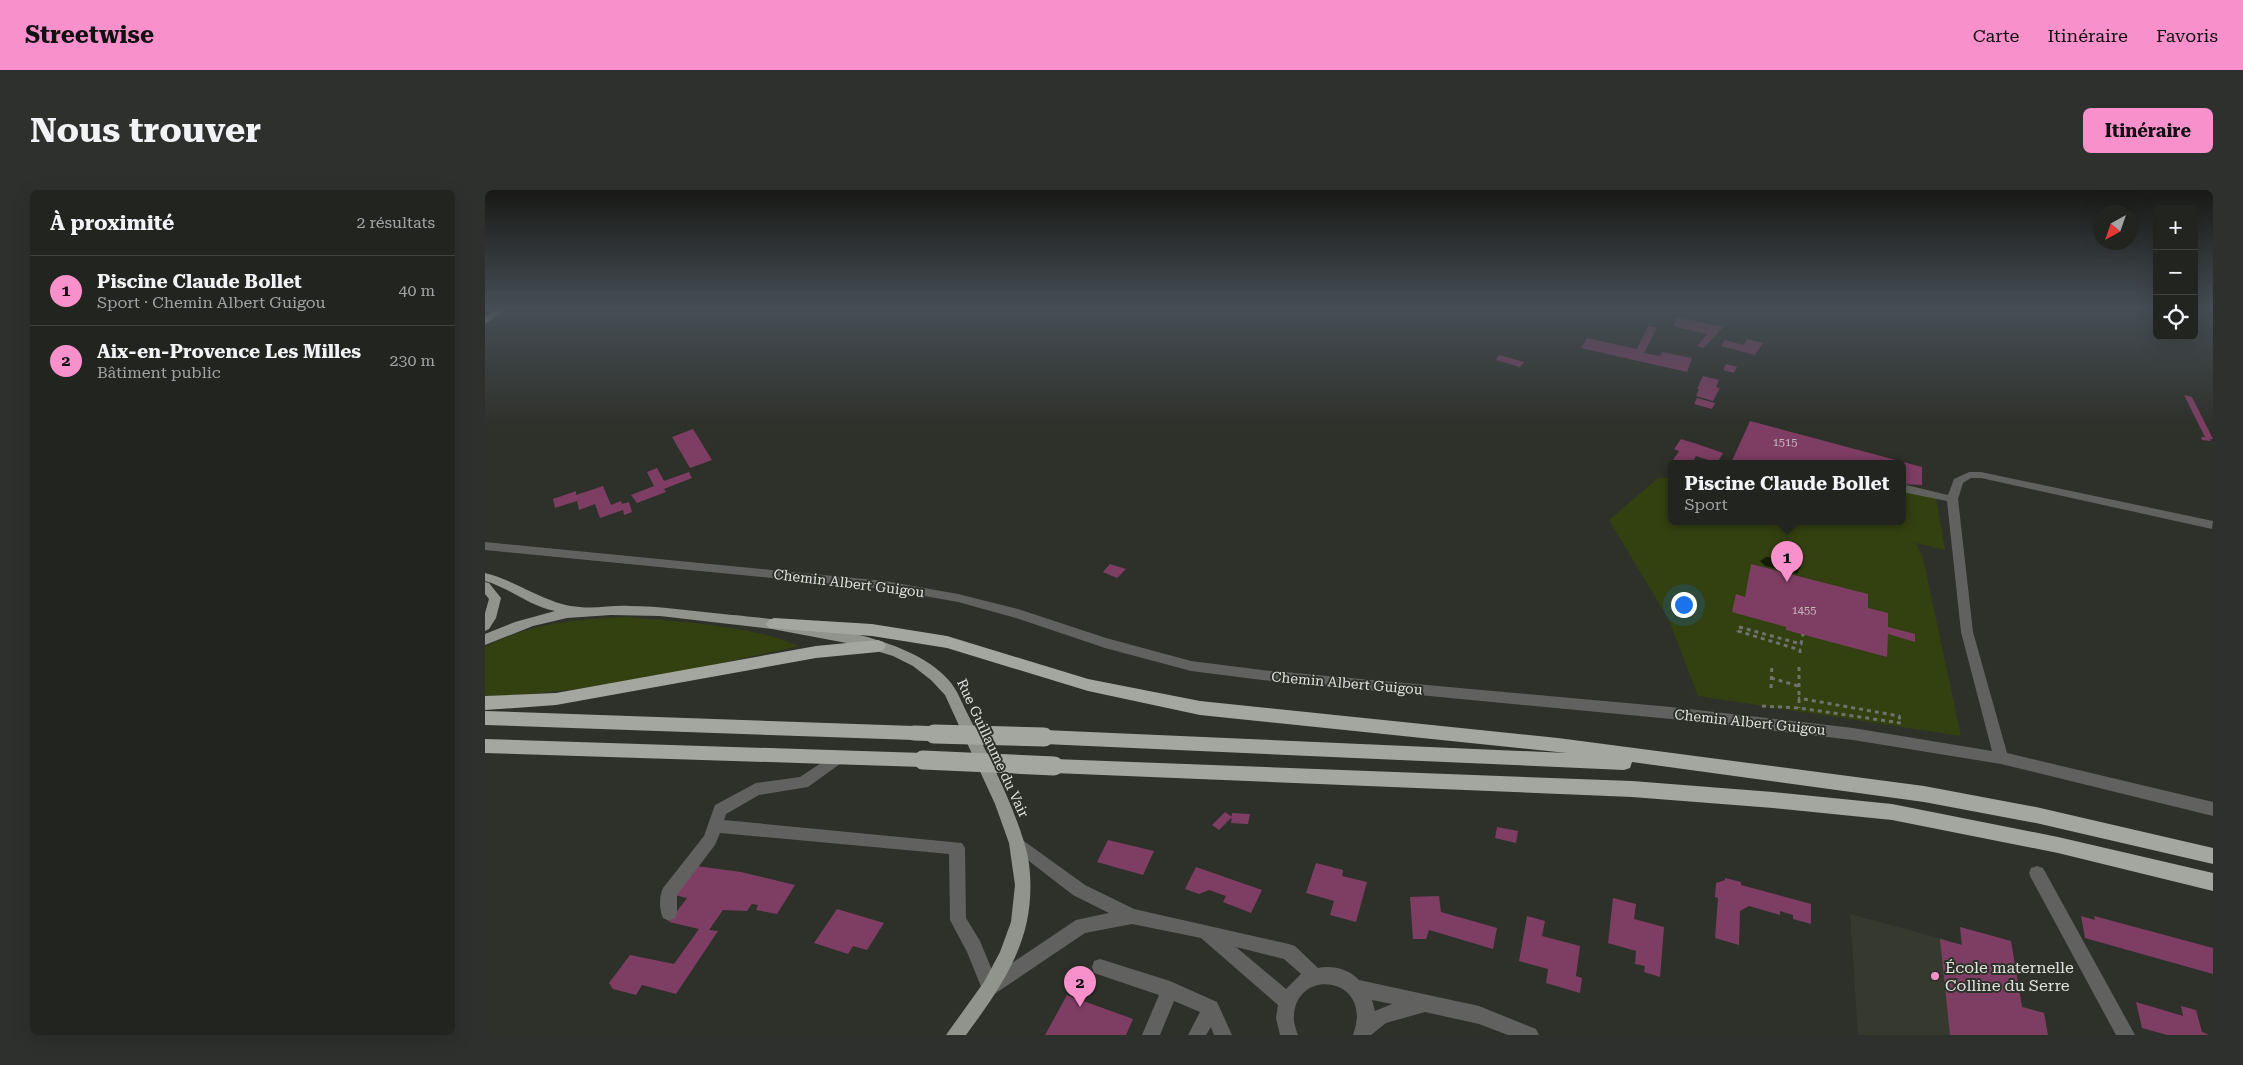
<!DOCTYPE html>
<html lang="fr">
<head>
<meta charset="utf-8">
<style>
	:root { --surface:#222420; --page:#2e302d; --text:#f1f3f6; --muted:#a2a4a5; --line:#3f413e; --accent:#f890cc }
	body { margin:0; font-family:"Roboto Serif",serif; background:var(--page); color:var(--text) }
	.controls { position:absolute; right:15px; top:15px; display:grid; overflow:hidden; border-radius:8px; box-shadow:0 5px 20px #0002 }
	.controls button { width:45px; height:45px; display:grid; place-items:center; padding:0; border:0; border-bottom:1px solid var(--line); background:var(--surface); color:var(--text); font:25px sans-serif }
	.compass { position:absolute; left:1608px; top:15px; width:45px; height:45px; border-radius:50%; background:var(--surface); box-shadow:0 5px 20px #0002; rotate:220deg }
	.you { position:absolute; left:1198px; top:414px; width:18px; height:18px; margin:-12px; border:4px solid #fff; border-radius:50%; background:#1a73e8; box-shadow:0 0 0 8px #1a73e833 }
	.badge { display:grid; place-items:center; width:32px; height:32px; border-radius:50%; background:var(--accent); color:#111; font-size:16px; font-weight:700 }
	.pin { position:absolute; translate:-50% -41px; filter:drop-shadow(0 1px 2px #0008) }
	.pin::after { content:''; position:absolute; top:26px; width:18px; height:15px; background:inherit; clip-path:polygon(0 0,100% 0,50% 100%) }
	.popup { position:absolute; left:1183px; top:270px; width:238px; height:65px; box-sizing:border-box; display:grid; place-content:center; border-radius:8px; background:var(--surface); filter:drop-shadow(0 1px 4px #0005); font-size:16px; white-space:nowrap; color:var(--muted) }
	.popup b { font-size:19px; color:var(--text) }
	.popup::after { content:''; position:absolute; left:50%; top:100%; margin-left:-10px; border:10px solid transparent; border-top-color:var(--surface) }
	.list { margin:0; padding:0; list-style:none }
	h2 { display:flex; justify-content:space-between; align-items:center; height:65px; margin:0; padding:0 20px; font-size:21px }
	h2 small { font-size:16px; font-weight:400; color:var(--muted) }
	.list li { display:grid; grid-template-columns:32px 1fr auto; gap:15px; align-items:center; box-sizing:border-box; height:70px; padding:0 20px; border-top:1px solid var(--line) }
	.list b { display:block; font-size:19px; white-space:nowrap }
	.list p { margin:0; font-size:16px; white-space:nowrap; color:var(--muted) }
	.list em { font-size:16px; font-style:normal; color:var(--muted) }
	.icon { flex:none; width:28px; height:28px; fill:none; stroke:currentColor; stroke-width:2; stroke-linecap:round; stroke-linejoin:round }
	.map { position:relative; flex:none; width:1728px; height:845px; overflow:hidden; border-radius:8px }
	header { display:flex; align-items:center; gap:30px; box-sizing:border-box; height:70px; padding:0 25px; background:var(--accent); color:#111 }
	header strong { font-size:24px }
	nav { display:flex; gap:28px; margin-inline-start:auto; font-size:18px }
	.intro { display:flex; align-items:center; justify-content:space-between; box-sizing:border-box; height:120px; padding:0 30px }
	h1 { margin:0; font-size:35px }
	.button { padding:12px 22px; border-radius:8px; background:var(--accent); color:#111; font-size:18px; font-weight:700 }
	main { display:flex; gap:30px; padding:0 30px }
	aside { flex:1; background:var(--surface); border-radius:8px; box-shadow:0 5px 20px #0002 }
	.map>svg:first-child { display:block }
	.built { fill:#363a2e }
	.green { fill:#334010 }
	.water { fill:#151e00 }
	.building { fill:#7e3e64 }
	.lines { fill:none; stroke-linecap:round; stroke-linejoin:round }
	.path { stroke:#70726d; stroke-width:3; stroke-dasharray:4 4; stroke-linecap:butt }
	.minor { fill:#61625f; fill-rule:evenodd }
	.major { fill:#91948d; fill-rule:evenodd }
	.highway { fill:#a4a79f; fill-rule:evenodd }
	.highway-bridge-far1 { stroke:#a4a79f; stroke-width:15 }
	.highway-bridge { stroke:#a4a79f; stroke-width:19 }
	.poi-dot { fill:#f890cc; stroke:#2e302a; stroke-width:2 }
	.labels { text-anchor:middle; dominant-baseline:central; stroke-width:4; stroke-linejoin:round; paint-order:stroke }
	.number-label { font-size:11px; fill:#c8b9bf }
	.street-label { font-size:14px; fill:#e0e2dd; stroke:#2e302a }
	.near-poi-label { font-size:16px; fill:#e0e2dd; stroke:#2e302a; text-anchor:start }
</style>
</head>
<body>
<header>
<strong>Streetwise</strong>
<nav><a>Carte</a><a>Itinéraire</a><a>Favoris</a></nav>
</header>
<div class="intro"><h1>Nous trouver</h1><a class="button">Itinéraire</a></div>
<main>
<aside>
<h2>À proximité<small>2 résultats</small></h2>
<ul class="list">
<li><span class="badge">1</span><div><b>Piscine Claude Bollet</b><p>Sport · Chemin Albert Guigou</p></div><em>40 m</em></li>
<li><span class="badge">2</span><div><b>Aix-en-Provence Les Milles</b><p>Bâtiment public</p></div><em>230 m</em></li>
</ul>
</aside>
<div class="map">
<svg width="1728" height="845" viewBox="0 0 1728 845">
	<rect width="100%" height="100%" fill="#2e302a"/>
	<path class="built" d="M 1365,724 L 1476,754 L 1475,737 L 1526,751 L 1537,816 L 1559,823 L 1563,845 L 1373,845 Z"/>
	<path class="green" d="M 1173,288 L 1187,288 L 1187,331 L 1417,331 L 1417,294 L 1450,302 L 1460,360 L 1431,353 L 1438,368 L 1476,546 L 1213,506 L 1184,430 L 1124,330 Z
		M 142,427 C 196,432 265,435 314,456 C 211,479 106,504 0,506 L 0,457 C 45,433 92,429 142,427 Z"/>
	<path class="water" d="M 1281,367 L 1312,371 L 1316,377 L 1312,384 L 1280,376 L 1275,371 Z"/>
	<path class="building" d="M 1192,127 L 1238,137 L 1219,158 L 1212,156 L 1222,144 L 1188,136 Z
		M 1163,136 L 1172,138 L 1159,163 L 1175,166 L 1177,162 L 1207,168 L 1202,182 L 1096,158 L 1102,148 L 1152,159 Z
		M 1262,149 L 1278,153 L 1270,165 L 1236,156 L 1240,150 L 1258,155 Z
		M 1014,165 L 1039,172 L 1035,177 L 1011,170 Z
		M 1241,174 L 1252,177 L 1249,183 L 1238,180 Z
		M 1218,186 L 1234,190 L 1231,197 L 1235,198 L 1228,211 L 1211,206 L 1214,199 L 1212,199 Z
		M 1699,205 L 1707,207 L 1728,249 L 1725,249 L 1726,251 L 1717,250 L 1716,247 L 1720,247 Z
		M 1212,208 L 1230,213 L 1227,219 L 1209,214 Z
		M 1265,231 L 1437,277 L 1437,295 L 1417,294 L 1417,273 L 1246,273 Z
		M 208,239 L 227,270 L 205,278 L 187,247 Z
		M 1196,249 L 1212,254 L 1238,263 L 1232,273 L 1211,266 L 1207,273 L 1188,270 L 1194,261 L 1189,259 Z
		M 172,278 L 179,291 L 204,282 L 207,288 L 179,299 L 181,302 L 152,313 L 146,305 L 169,296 L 162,282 Z
		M 118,296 L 126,315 L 136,311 L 137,314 L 144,312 L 147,322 L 139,325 L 138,320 L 115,328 L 110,314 L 94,320 L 92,311 L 70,318 L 68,309 L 91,301 L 91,305 Z
		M 625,374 L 641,379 L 632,388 L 618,382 Z
		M 1266,374 L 1383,404 L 1383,418 L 1403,423 L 1403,437 L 1430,444 L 1430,452 L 1403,444 L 1402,467 L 1301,440 L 1301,437 L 1247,422 L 1251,404 L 1260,407 Z
		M 740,622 L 747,627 L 734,640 L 727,635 Z
		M 747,623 L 765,624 L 763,634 L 746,633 Z
		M 1012,637 L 1033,641 L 1031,653 L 1010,648 Z
		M 623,650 L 669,661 L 658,685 L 612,672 Z
		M 831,673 L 858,680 L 857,686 L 882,692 L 871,732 L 845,725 L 849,711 L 821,703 Z
		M 211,676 L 256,682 L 310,695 L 292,724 L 271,720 L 273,715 L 267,714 L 262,721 L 238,720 L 224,740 L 233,741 L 191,804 L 157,795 L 151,805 L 128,799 L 124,793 L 145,765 L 189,774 L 214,739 L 184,732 L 202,708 L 189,705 Z
		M 711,677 L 777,700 L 766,723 L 738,712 L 741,706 L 724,700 L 714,704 L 700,699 Z
		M 1240,688 L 1256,692 L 1256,695 L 1326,714 L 1326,734 L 1308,729 L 1308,725 L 1295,721 L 1295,725 L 1264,716 L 1255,721 L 1254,755 L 1230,748 L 1233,708 L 1230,707 L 1231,693 L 1240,690 Z
		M 954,706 L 956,722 L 1012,738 L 1008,759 L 944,740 L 941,749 L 928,749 L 925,707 Z
		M 1128,708 L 1151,714 L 1149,729 L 1179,737 L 1175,787 L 1159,782 L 1160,776 L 1150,774 L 1151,761 L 1123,753 Z
		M 352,719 L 399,733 L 382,760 L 368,756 L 363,764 L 329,753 Z
		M 1042,726 L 1060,731 L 1057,746 L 1095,756 L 1091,786 L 1097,788 L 1095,803 L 1061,793 L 1063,779 L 1034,771 Z
		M 1596,726 L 1610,730 L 1609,726 L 1728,758 L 1728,784 L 1600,748 Z
		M 1475,737 L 1526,751 L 1537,817 L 1559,823 L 1563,845 L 1465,845 L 1455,749 L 1477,755 Z
		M 582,805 L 648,829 L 641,845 L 560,845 Z
		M 1651,812 L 1698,826 L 1696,816 L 1711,820 L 1717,842 L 1726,845 L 1682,845 L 1657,838 Z"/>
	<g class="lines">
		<path class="path" d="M 1315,463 L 1315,460 L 1253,441 L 1254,437 L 1316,454 L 1318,444
			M 1314,477 L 1314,518
			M 1286,488 L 1313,496
			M 1286,498 L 1287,474
			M 1277,516 L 1314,518 L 1416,533 L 1414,526 L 1313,508"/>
		<path class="minor" d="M 1484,282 L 1496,282 L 1728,331 L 1727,339 L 1496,288 L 1486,288 L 1478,293 L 1473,309 L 1488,442 L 1522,563 L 1728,612 L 1728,626 L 1516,574 L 1368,550 L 1186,529 L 777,490 L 706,481 L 620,458 L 531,428 L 473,412 L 400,399 L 0,360 L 0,352 L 400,391 L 473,404 L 533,419 L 621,448 L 706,471 L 777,480 L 1186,517 L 1368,538 L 1507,561 L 1476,442 L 1462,311 L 1417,302 L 1417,294 L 1463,305 L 1469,289 Z
			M 354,561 L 359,563 L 361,567 L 359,571 L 323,597 L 274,605 L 241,624 L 239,630 L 477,653 L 480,658 L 481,728 L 495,751 L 509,785 L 591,730 L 624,723 L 588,705 L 527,658 L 524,653 L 527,648 L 532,646 L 600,695 L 649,719 L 804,754 L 810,756 L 833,778 C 847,775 864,779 874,790 L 994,816 L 1051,839 L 1054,845 L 1023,845 L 994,834 L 940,822 L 901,833 L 886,845 L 868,845 C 890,787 811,776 809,826 C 808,832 811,839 813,845 L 795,845 L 791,828 L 793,815 L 716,748 L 647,734 L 600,743 L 505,807 L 499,804 L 482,762 L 465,730 L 464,664 L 235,643 L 230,655 L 192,705 L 192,723 L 190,728 L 184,731 L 178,728 C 174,720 174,706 178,698 L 219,646 L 230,615 L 271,593 L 315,587 ZM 751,757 L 799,769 L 816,784 L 801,799 ZM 887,810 L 907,814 L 890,821 Z
			M 1552,676 L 1558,678 L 1650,845 L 1631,845 L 1546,688 L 1544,683 L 1546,678 Z
			M 615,769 L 685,791 L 732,812 L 747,845 L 729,845 L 726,837 L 721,845 L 703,845 L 715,822 L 689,811 L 675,845 L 657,845 L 674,805 L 609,783 L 607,777 L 609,771 Z"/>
		<path class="major" d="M 11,119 L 21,119 L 0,134 L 0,127 Z
			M 0,383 C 33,391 61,415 95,417 C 111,419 128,415 144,416 C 175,416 207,421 238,424 C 299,430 440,442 472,502 C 494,549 524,602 539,652 C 547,676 547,706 542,731 C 533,774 506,811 481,845 L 461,845 L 499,792 L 515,762 L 526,732 L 530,695 L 524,653 L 510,614 L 460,505 L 446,490 L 428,476 L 408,466 L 372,455 L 287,439 L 175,426 L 126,425 L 82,428 L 48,436 L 0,455 L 0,444 L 30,432 L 70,421 C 44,416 25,398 0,391 Z
			M 0,392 L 4,393 L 16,408 L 11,428 L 4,439 L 0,441 L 0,423 L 4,409 L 0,404 Z"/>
		<path class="highway" d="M 289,428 L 387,434 L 462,446 L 603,489 L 715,511 L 1073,548 L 1439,596 L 1551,617 L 1728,658 L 1728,674 L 1551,633 L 1439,612 L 1147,572 L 1145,578 L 1139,580 L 559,554 L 553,552 L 551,547 L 553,542 L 559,540 L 1082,563 L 715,525 L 603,501 L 462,458 L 387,446 L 284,438 L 281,434 L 284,430 Z
			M 393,450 L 398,452 L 401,456 L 398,460 L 393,462 L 331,468 L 71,515 L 0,520 L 0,506 L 71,503 L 331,456 Z
			M 0,521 L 429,536 L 435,538 L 437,543 L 435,548 L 429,550 L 0,535 Z
			M 0,549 L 438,563 L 444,565 L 447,570 L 444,575 L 438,577 L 0,563 Z
			M 569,569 L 1147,591 L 1288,602 L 1407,614 L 1573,647 L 1728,683 L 1728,701 L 1573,663 L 1407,630 L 1288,618 L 1147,607 L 569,583 L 563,581 L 560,576 L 563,571 Z"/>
		<path class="highway-bridge-far1" d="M 429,543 L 490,545"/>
		<path class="highway-bridge" d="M 449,544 L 559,547
			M 438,570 L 569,576"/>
	</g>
	<linearGradient id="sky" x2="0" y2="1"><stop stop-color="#191a17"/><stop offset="0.5" stop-color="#464e55"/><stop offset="1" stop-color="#464e55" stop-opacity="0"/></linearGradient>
	<rect width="1728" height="237" fill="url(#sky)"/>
	<circle class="poi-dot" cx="1450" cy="786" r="5"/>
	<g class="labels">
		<g class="number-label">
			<text x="1300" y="252">1515</text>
			<text x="1319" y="420">1455</text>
		</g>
		<g class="street-label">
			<text transform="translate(364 393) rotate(7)">Chemin Albert Guigou</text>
			<text transform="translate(862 493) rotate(5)">Chemin Albert Guigou</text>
			<text transform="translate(1265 532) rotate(6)">Chemin Albert Guigou</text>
			<text transform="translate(508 558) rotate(65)">Rue Guillaume du Vair</text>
		</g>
		<g class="near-poi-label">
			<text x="1460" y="777">École maternelle<tspan x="1460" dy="18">Colline du Serre</tspan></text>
		</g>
	</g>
</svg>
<div class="controls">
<button>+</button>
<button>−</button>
<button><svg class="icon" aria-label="locate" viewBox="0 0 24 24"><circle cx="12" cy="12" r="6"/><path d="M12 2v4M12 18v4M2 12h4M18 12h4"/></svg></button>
</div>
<svg class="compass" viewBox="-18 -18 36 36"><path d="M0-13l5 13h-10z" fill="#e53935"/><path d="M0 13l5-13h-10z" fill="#a2a4a5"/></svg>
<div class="you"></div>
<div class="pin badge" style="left:1302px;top:392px">1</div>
<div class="popup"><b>Piscine Claude Bollet</b>Sport</div>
<div class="pin badge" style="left:595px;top:817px">2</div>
</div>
</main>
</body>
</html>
